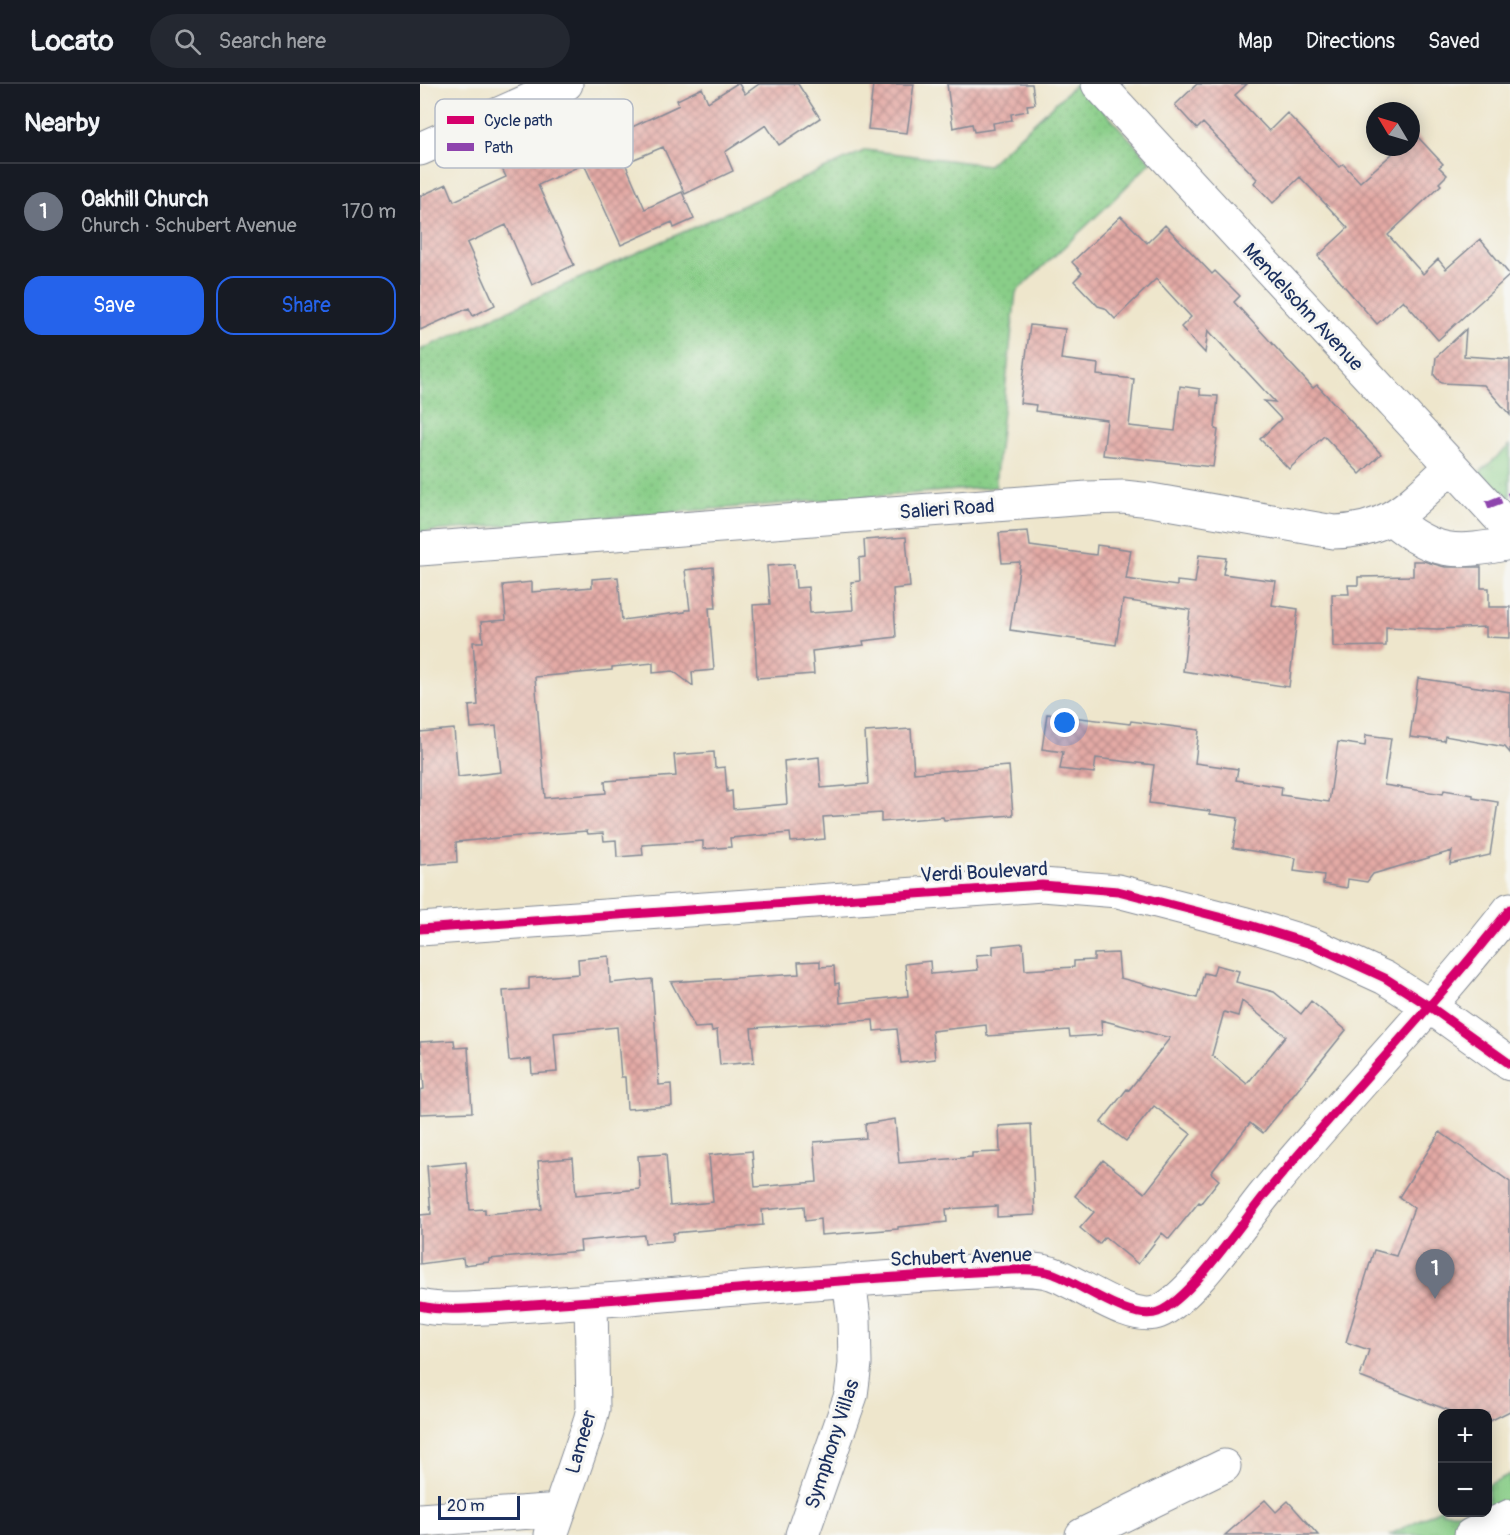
<!DOCTYPE html>
<html lang="en">
<head>
<meta charset="utf-8">
<style>
	:root { --surface:#171b24; --page:#242831; --text:#f1f3f6; --muted:#9ea1a6; --line:#363941; --accent:#2563eb }
	body { margin:0; font-family:Pangolin,sans-serif; background:var(--page); color:var(--text) }
	.controls { position:absolute; right:18px; bottom:18px; display:grid; overflow:hidden; border-radius:12px; box-shadow:0 3px 15px #0003 }
	.controls button { width:54px; height:54px; display:grid; place-items:center; padding:0; border:0; border-bottom:2px solid var(--line); background:var(--surface); color:var(--text); font:30px sans-serif }
	.compass { position:absolute; left:946px; top:18px; width:54px; height:54px; border-radius:50%; background:var(--surface); box-shadow:0 3px 15px #0003; rotate:308deg }
	.scale { position:absolute; left:18px; bottom:15px; width:82px; box-sizing:border-box; padding-left:6px; border:3px solid #1b2f5e; border-top:0; font-size:16px; line-height:21px; white-space:nowrap; color:#1b2f5e; -webkit-text-stroke:4px #f6f6f2; paint-order:stroke }
	.you { position:absolute; left:645px; top:639px; width:21px; height:21px; margin:-15px; border:4px solid #fff; border-radius:50%; background:#1a73e8; box-shadow:0 0 0 9px #1a73e833 }
	.badge { display:grid; place-items:center; width:39px; height:39px; border-radius:50%; background:var(--accent); color:#fff; font-size:20px; font-weight:700 }
	.pin { position:absolute; translate:-50% -50px; filter:drop-shadow(0 2px 3px #0008) }
	.pin::after { content:''; position:absolute; top:32px; width:21px; height:18px; background:inherit; clip-path:polygon(0 0,100% 0,50% 100%) }
	.list { margin:0; padding:0; list-style:none }
	h2 { display:flex; justify-content:space-between; align-items:center; height:78px; margin:0; padding:0 24px; font-size:26px }
	h2 small { font-size:20px; font-weight:400; color:var(--muted) }
	.list li { display:grid; grid-template-columns:39px 1fr auto; gap:18px; align-items:center; box-sizing:border-box; height:96px; padding:0 24px; border-top:2px solid var(--line) }
	.list b { display:block; font-size:22px; white-space:nowrap }
	.list p { margin:0; font-size:20px; white-space:nowrap; color:var(--muted) }
	.list em { font-size:20px; font-style:normal; color:var(--muted) }
	.actions { display:flex; gap:12px; padding:18px 24px }
	.actions a { flex:1; padding:14px 0; border:2px solid var(--accent); border-radius:18px; text-align:center; font-size:21px; color:var(--accent) }
	.actions .main { background:var(--accent); color:#fff }
	.icon { flex:none; width:33px; height:33px; fill:none; stroke:currentColor; stroke-width:2; stroke-linecap:round; stroke-linejoin:round }
	.map { position:relative; flex:none; width:1090px; height:1451px; overflow:hidden }
	header { display:flex; align-items:center; gap:36px; box-sizing:border-box; height:84px; padding:0 30px; background:var(--surface); border-bottom:2px solid var(--line) }
	header strong { font-size:28px }
	nav { display:flex; gap:33px; margin-inline-start:auto; font-size:21px }
	.search { width:420px; height:54px; background:var(--page); display:flex; align-items:center; gap:15px; box-sizing:border-box; padding:0 21px; border-radius:33px; color:var(--muted); font-size:22px }
	main { display:flex }
	aside { flex:1; background:var(--surface) }
	.map>svg:first-child { display:block }
	.grass { fill:url(#grass-tufts); stroke:#527e73; stroke-width:1.5 }
	.park { fill:url(#park-dots); stroke:#527e73; stroke-width:1.5 }
	.building { fill:url(#building-cross-hatch); fill-rule:evenodd }
	.lines { fill:none; stroke-linecap:round; stroke-linejoin:round }
	.minor-casing { stroke:#848a95; stroke-width:35 }
	.minor { stroke:#fff; stroke-width:33 }
	.quiet { stroke:#8e44ad; stroke-width:8; stroke-dasharray:15 8; stroke-linecap:butt }
	.cycleway-casing { stroke:#f6f6f2; stroke-width:13 }
	.cycleway { stroke:#d6006c; stroke-width:9 }
	.labels { text-anchor:middle; dominant-baseline:central; stroke-width:6; stroke-linejoin:round; paint-order:stroke }
	.street-label { font-size:20px; fill:#1b2f5e; stroke:#f6f6f2 }
	.key { fill:#f6f6f2; stroke:#b4bac6; stroke-width:1.5 }
	.key-label { font-size:16px; fill:#1b2f5e }
</style>
</head>
<body>
<header>
<strong>Locato</strong>
<div class="search"><svg class="icon" aria-label="search" viewBox="0 0 24 24"><circle cx="10" cy="10" r="6"/><path d="M15 15l6 6"/></svg>Search here</div>
<nav><a>Map</a><a>Directions</a><a>Saved</a></nav>
</header>
<main>
<aside>
<h2>Nearby<small></small></h2>
<ul class="list">
<li><span class="badge" style="background:#6b7280">1</span><div><b>Oakhill Church</b><p>Church · Schubert Avenue</p></div><em>170 m</em></li>
</ul>
<div class="actions"><a class="main">Save</a><a>Share</a></div>
</aside>
<div class="map">
<svg width="1090" height="1451" viewBox="0 0 1090 1451">
	<defs>
		<pattern id="grass-tufts" width="24" height="20" patternUnits="userSpaceOnUse" patternTransform="scale(1.5)"><rect width="24" height="20" fill="#89ce88"/><path d="M3 7l-1-3M5 7V3M7 7l1-3M15 17l-1-3M17 17v-4M19 17l1-3" fill="none" stroke="#76b178"/></pattern>
		<pattern id="park-dots" width="8" height="8" patternUnits="userSpaceOnUse" patternTransform="scale(1.5)"><rect width="8" height="8" fill="#89ce88"/><path d="M2 2h.1M6 6h.1" fill="none" stroke="#76b178" stroke-width="1.8" stroke-linecap="round"/></pattern>
		<pattern id="building-cross-hatch" width="8" height="8" patternUnits="userSpaceOnUse" patternTransform="scale(1.5)"><rect width="8" height="8" fill="#e4aaa5"/><path d="M0 0l8 8M0 8l8-8" fill="none" stroke="#b88b8a"/></pattern>
	</defs>
	<rect width="100%" height="100%" fill="#f6f6f2"/>
	<filter id="ink" filterUnits="userSpaceOnUse"><feTurbulence type="fractalNoise" baseFrequency=".0167" numOctaves="2"/><feDisplacementMap in="SourceGraphic" scale="12" xChannelSelector="R" yChannelSelector="G"/><feConvolveMatrix kernelMatrix="1 2 1 2 8 2 1 2 1" color-interpolation-filters="sRGB"/></filter>
	<filter id="wash" filterUnits="userSpaceOnUse"><feTurbulence type="fractalNoise" baseFrequency=".008" numOctaves="4" result="noise"/><feDisplacementMap in="SourceGraphic" scale="24" xChannelSelector="R" yChannelSelector="G"/><feGaussianBlur stdDeviation="1.35" result="paint"/><feColorMatrix in="noise" values="0 0 0 0 0 0 0 0 0 0 0 0 0 0 0 0 0 1.4 0 .05"/><feComposite in="paint" operator="in"/></filter>
	<g filter="url(#wash)">
		<rect width="100%" height="100%" fill="#eee6cc"/>
		<path class="grass" d="M 1090,361 L 1090,421 L 1060,388 Z
			M 1090,1390 L 1090,1421 L 1030,1451 L 969,1451 L 1022,1424 L 1022,1428 L 1068,1428 L 1068,1401 Z"/>
		<path class="park" d="M 656,0 L 659,0 L 731,78 L 682,127 L 596,208 L 576,391 L 576,403 L 0,448 L 0,266 L 446,66 L 568,81 Z"/>
		<g id="blocks">
			<path class="building" d="M 316,0 L 319,0 L 325,10 L 339,0 L 378,0 L 400,34 L 359,61 L 346,41 L 305,68 L 313,87 L 265,110 L 243,63 L 205,79 L 225,125 L 262,108 L 274,135 L 254,144 L 252,138 L 201,161 L 164,80 L 118,101 L 154,181 L 112,201 L 86,141 L 47,159 L 75,221 L 53,232 L 49,224 L 0,246 L 0,112 L 27,100 L 34,117 L 86,93 L 79,78 L 140,49 L 170,36 L 177,52 L 191,46 L 193,52 L 259,21 L 257,16 L 282,4 L 288,18 Z
				M 453,0 L 494,0 L 487,49 L 448,45 Z
				M 527,0 L 612,0 L 615,20 L 607,21 L 608,27 L 591,30 L 592,36 L 573,39 L 574,45 L 554,48 L 552,40 L 533,44 Z
				M 777,0 L 827,0 L 815,11 L 849,47 L 867,29 L 919,83 L 923,80 L 940,98 L 980,63 L 991,63 L 991,53 L 995,50 L 1023,80 L 1019,83 L 1027,91 L 1019,99 L 1021,101 L 968,151 L 1003,190 L 1018,175 L 1026,185 L 1060,155 L 1090,191 L 1018,256 L 983,216 L 957,240 L 898,172 L 928,144 L 880,93 L 853,119 L 834,99 L 837,95 L 783,39 L 777,45 L 755,21 Z
				M 701,132 L 727,159 L 745,141 L 792,190 L 795,187 L 820,212 L 814,218 L 893,304 L 897,301 L 961,370 L 940,390 L 904,352 L 869,385 L 840,355 L 861,335 L 844,317 L 855,318 L 788,246 L 785,269 L 761,243 L 771,233 L 736,195 L 695,235 L 685,224 L 678,222 L 654,197 L 662,189 L 652,178 Z
				M 610,241 L 645,245 L 641,275 L 678,280 L 677,291 L 714,295 L 709,342 L 755,347 L 760,302 L 780,305 L 780,311 L 798,312 L 795,345 L 798,346 L 793,383 L 683,371 L 687,336 L 615,327 L 616,321 L 600,319 Z
				M 1046,245 L 1044,272 L 1090,275 L 1090,331 L 1064,301 L 1021,299 L 1014,291 L 1016,273 Z
				M 608,447 L 610,462 L 676,471 L 677,461 L 711,466 L 706,495 L 757,502 L 757,497 L 775,499 L 779,471 L 806,474 L 803,490 L 856,497 L 852,521 L 878,525 L 869,603 L 763,587 L 770,526 L 703,516 L 696,561 L 590,546 L 600,478 L 582,479 L 579,449 Z
				M 486,453 L 490,503 L 473,505 L 476,553 L 443,557 L 444,561 L 392,567 L 394,590 L 337,594 L 333,521 L 350,520 L 347,482 L 374,480 L 376,504 L 388,503 L 390,529 L 433,526 L 431,498 L 440,497 L 439,474 L 445,473 L 444,456 Z
				M 993,477 L 1003,477 L 1025,483 L 1061,483 L 1061,504 L 1069,504 L 1069,523 L 1090,523 L 1090,554 L 1066,553 L 1066,543 L 1017,545 L 966,543 L 966,562 L 913,563 L 912,510 L 929,510 L 928,501 L 938,501 L 938,493 L 993,492 Z
				M 293,483 L 296,524 L 289,524 L 294,586 L 272,588 L 273,602 L 253,587 L 233,589 L 233,579 L 192,583 L 192,586 L 115,593 L 125,714 L 186,709 L 185,697 L 256,692 L 254,671 L 294,668 L 295,684 L 305,683 L 307,708 L 312,707 L 313,725 L 367,720 L 364,677 L 399,673 L 401,704 L 448,700 L 445,648 L 491,645 L 494,689 L 589,682 L 593,731 L 524,736 L 523,733 L 461,738 L 461,729 L 403,733 L 405,755 L 371,758 L 370,749 L 310,754 L 311,763 L 283,765 L 283,757 L 222,761 L 223,771 L 197,773 L 196,756 L 184,757 L 183,749 L 168,750 L 167,747 L 88,753 L 36,758 L 37,778 L 0,781 L 0,648 L 34,645 L 38,693 L 81,688 L 76,642 L 51,644 L 49,622 L 58,621 L 53,558 L 63,558 L 61,538 L 86,536 L 83,501 L 112,498 L 112,508 L 172,503 L 172,495 L 198,493 L 202,536 L 265,528 L 265,526 L 270,526 L 265,486 Z
				M 998,594 L 1090,608 L 1090,669 L 1085,663 L 1025,652 L 1024,657 L 990,653 Z
				M 627,630 L 710,640 L 711,637 L 779,646 L 775,679 L 818,685 L 816,696 L 862,703 L 861,711 L 909,718 L 918,658 L 945,662 L 946,651 L 971,654 L 964,701 L 1023,710 L 1024,706 L 1053,711 L 1053,714 L 1078,718 L 1070,771 L 1030,780 L 1032,767 L 953,790 L 947,798 L 928,795 L 927,804 L 903,800 L 904,791 L 874,787 L 876,774 L 813,764 L 818,734 L 790,730 L 790,727 L 729,719 L 734,681 L 676,674 L 674,689 L 640,685 L 643,668 L 622,665 Z
				M 603,859 L 605,886 L 654,883 L 654,877 L 674,876 L 674,870 L 698,869 L 700,894 L 777,914 L 784,889 L 793,891 L 796,881 L 819,887 L 816,898 L 854,908 L 881,930 L 891,917 L 926,946 L 843,1049 L 830,1039 L 791,1089 L 799,1096 L 781,1119 L 779,1118 L 749,1155 L 742,1149 L 718,1180 L 685,1153 L 679,1160 L 660,1144 L 674,1128 L 655,1112 L 683,1076 L 725,1109 L 771,1050 L 734,1022 L 706,1057 L 681,1038 L 707,1005 L 709,1006 L 750,954 L 681,936 L 682,951 L 650,953 L 649,946 L 567,952 L 566,941 L 512,947 L 515,975 L 481,979 L 477,945 L 454,947 L 453,936 L 331,944 L 334,978 L 300,981 L 297,946 L 292,947 L 291,943 L 275,944 L 251,898 L 379,890 L 378,878 L 400,877 L 400,883 L 414,882 L 415,900 L 419,899 L 420,919 L 488,912 L 485,880 L 510,877 L 511,890 L 558,886 L 556,871 L 573,870 L 573,862 ZM 822,917 L 866,952 L 827,1000 L 792,971 L 804,928 L 818,932 Z
				M 189,872 L 190,899 L 232,895 L 239,1001 L 251,1000 L 252,1022 L 207,1025 L 205,993 L 201,993 L 197,943 L 134,949 L 137,988 L 112,990 L 111,975 L 89,977 L 83,907 L 109,905 L 109,894 L 159,890 L 158,875 Z
				M 34,956 L 35,964 L 48,963 L 52,1028 L 0,1030 L 0,1006 L 4,1005 L 0,958 Z
				M 475,1035 L 479,1079 L 552,1073 L 552,1069 L 580,1068 L 579,1042 L 611,1040 L 615,1131 L 577,1133 L 577,1122 L 526,1125 L 527,1138 L 478,1143 L 478,1145 L 401,1151 L 400,1135 L 385,1137 L 384,1122 L 342,1126 L 343,1141 L 253,1149 L 253,1157 L 225,1159 L 224,1151 L 160,1157 L 161,1167 L 69,1175 L 69,1178 L 44,1181 L 43,1174 L 0,1180 L 0,1131 L 11,1130 L 7,1082 L 46,1078 L 50,1126 L 65,1125 L 65,1130 L 122,1125 L 118,1077 L 153,1074 L 156,1111 L 220,1105 L 218,1072 L 246,1070 L 250,1122 L 293,1118 L 289,1071 L 332,1067 L 335,1103 L 397,1098 L 394,1058 L 446,1054 L 445,1040 Z
				M 1020,1048 L 1090,1098 L 1090,1327 L 1068,1338 L 1068,1329 L 1036,1329 L 940,1293 L 949,1266 L 926,1258 L 954,1166 L 976,1172 L 994,1124 L 979,1113 Z
				M 845,1416 L 856,1428 L 868,1417 L 898,1451 L 805,1451 Z"/>
		</g>
	</g>
	<g filter="url(#ink)">
		<use href="#blocks" fill-opacity="0" stroke="#848a95" stroke-width="1.5"/>
		<g class="lines">
			<g class="minor-casing">
				<path id="minor" d="M 678,0 L 1090,445
					M 0,65 L 146,0
					M 972,435 C 1013,471 1038,470 1090,459
					M 0,465 L 667,414 L 703,413 L 731,416 L 914,448 C 971,447 991,419 1031,383
					M 0,845 L 622,801 L 698,807 L 826,840 L 891,860 L 965,894 L 1009,922 L 1090,980
					M 0,1222 C 27,1228 56,1224 84,1223 C 122,1220 161,1218 199,1215 C 324,1204 448,1194 573,1187 C 591,1186 613,1184 631,1189 C 657,1197 711,1239 738,1228 C 771,1215 822,1138 846,1109 C 925,1013 1013,924 1090,825
					M 0,1436 L 140,1426
					M 131,1451 L 169,1341 L 173,1325 L 171,1217
					M 382,1451 L 431,1311 L 435,1280 L 434,1234 L 429,1196
					M 662,1451 L 804,1382
					M 1051,1451 L 1090,1432"/>
			</g>
			<use href="#minor" class="minor"/>
			<path class="quiet" d="M 1067,421 L 1090,412"/>
			<g class="cycleway-casing">
				<path id="cycleway" d="M 0,845 L 622,801 L 698,807 L 826,840 L 891,860 L 965,894 L 1009,922 L 1090,980
					M 0,1222 C 27,1228 56,1224 84,1223 C 122,1220 161,1218 199,1215 C 324,1204 448,1194 573,1187 C 591,1186 613,1184 631,1189 C 657,1197 711,1239 738,1228 C 771,1215 822,1138 846,1109 C 925,1013 1013,924 1090,825"/>
			</g>
			<use href="#cycleway" class="cycleway"/>
		</g>
	</g>
	<g class="labels">
		<g class="street-label">
			<text transform="translate(883 223) rotate(47)">Mendelsohn Avenue</text>
			<text transform="translate(527 425) rotate(-4)">Salieri Road</text>
			<text transform="translate(564 788) rotate(-3)">Verdi Boulevard</text>
			<text transform="translate(541 1173) rotate(-2)">Schubert Avenue</text>
			<text transform="translate(161 1358) rotate(-74)">Lameer</text>
			<text transform="translate(412 1360) rotate(-72)">Symphony Villas</text>
		</g>
	</g>
	<rect x="15" y="15" width="198" height="69" rx="9" class="key"/>
	<rect x="27" y="32" width="27" height="8" fill="#d6006c"/>
	<rect x="27" y="59" width="27" height="8" fill="#8e44ad"/>
	<g class="key-label">
		<text x="64" y="42">Cycle path</text>
		<text x="64" y="69">Path</text>
	</g>
</svg>
<div class="controls">
<button>+</button>
<button>−</button>
</div>
<svg class="compass" viewBox="-18 -18 36 36"><path d="M0-13l5 13h-10z" fill="#e53935"/><path d="M0 13l5-13h-10z" fill="#9ea1a6"/></svg>
<div class="scale">20 m</div>
<div class="you"></div>
<div class="pin badge" style="left:1015px;top:1215px;background:#6b7280">1</div>
</div>
</main>
</body>
</html>
